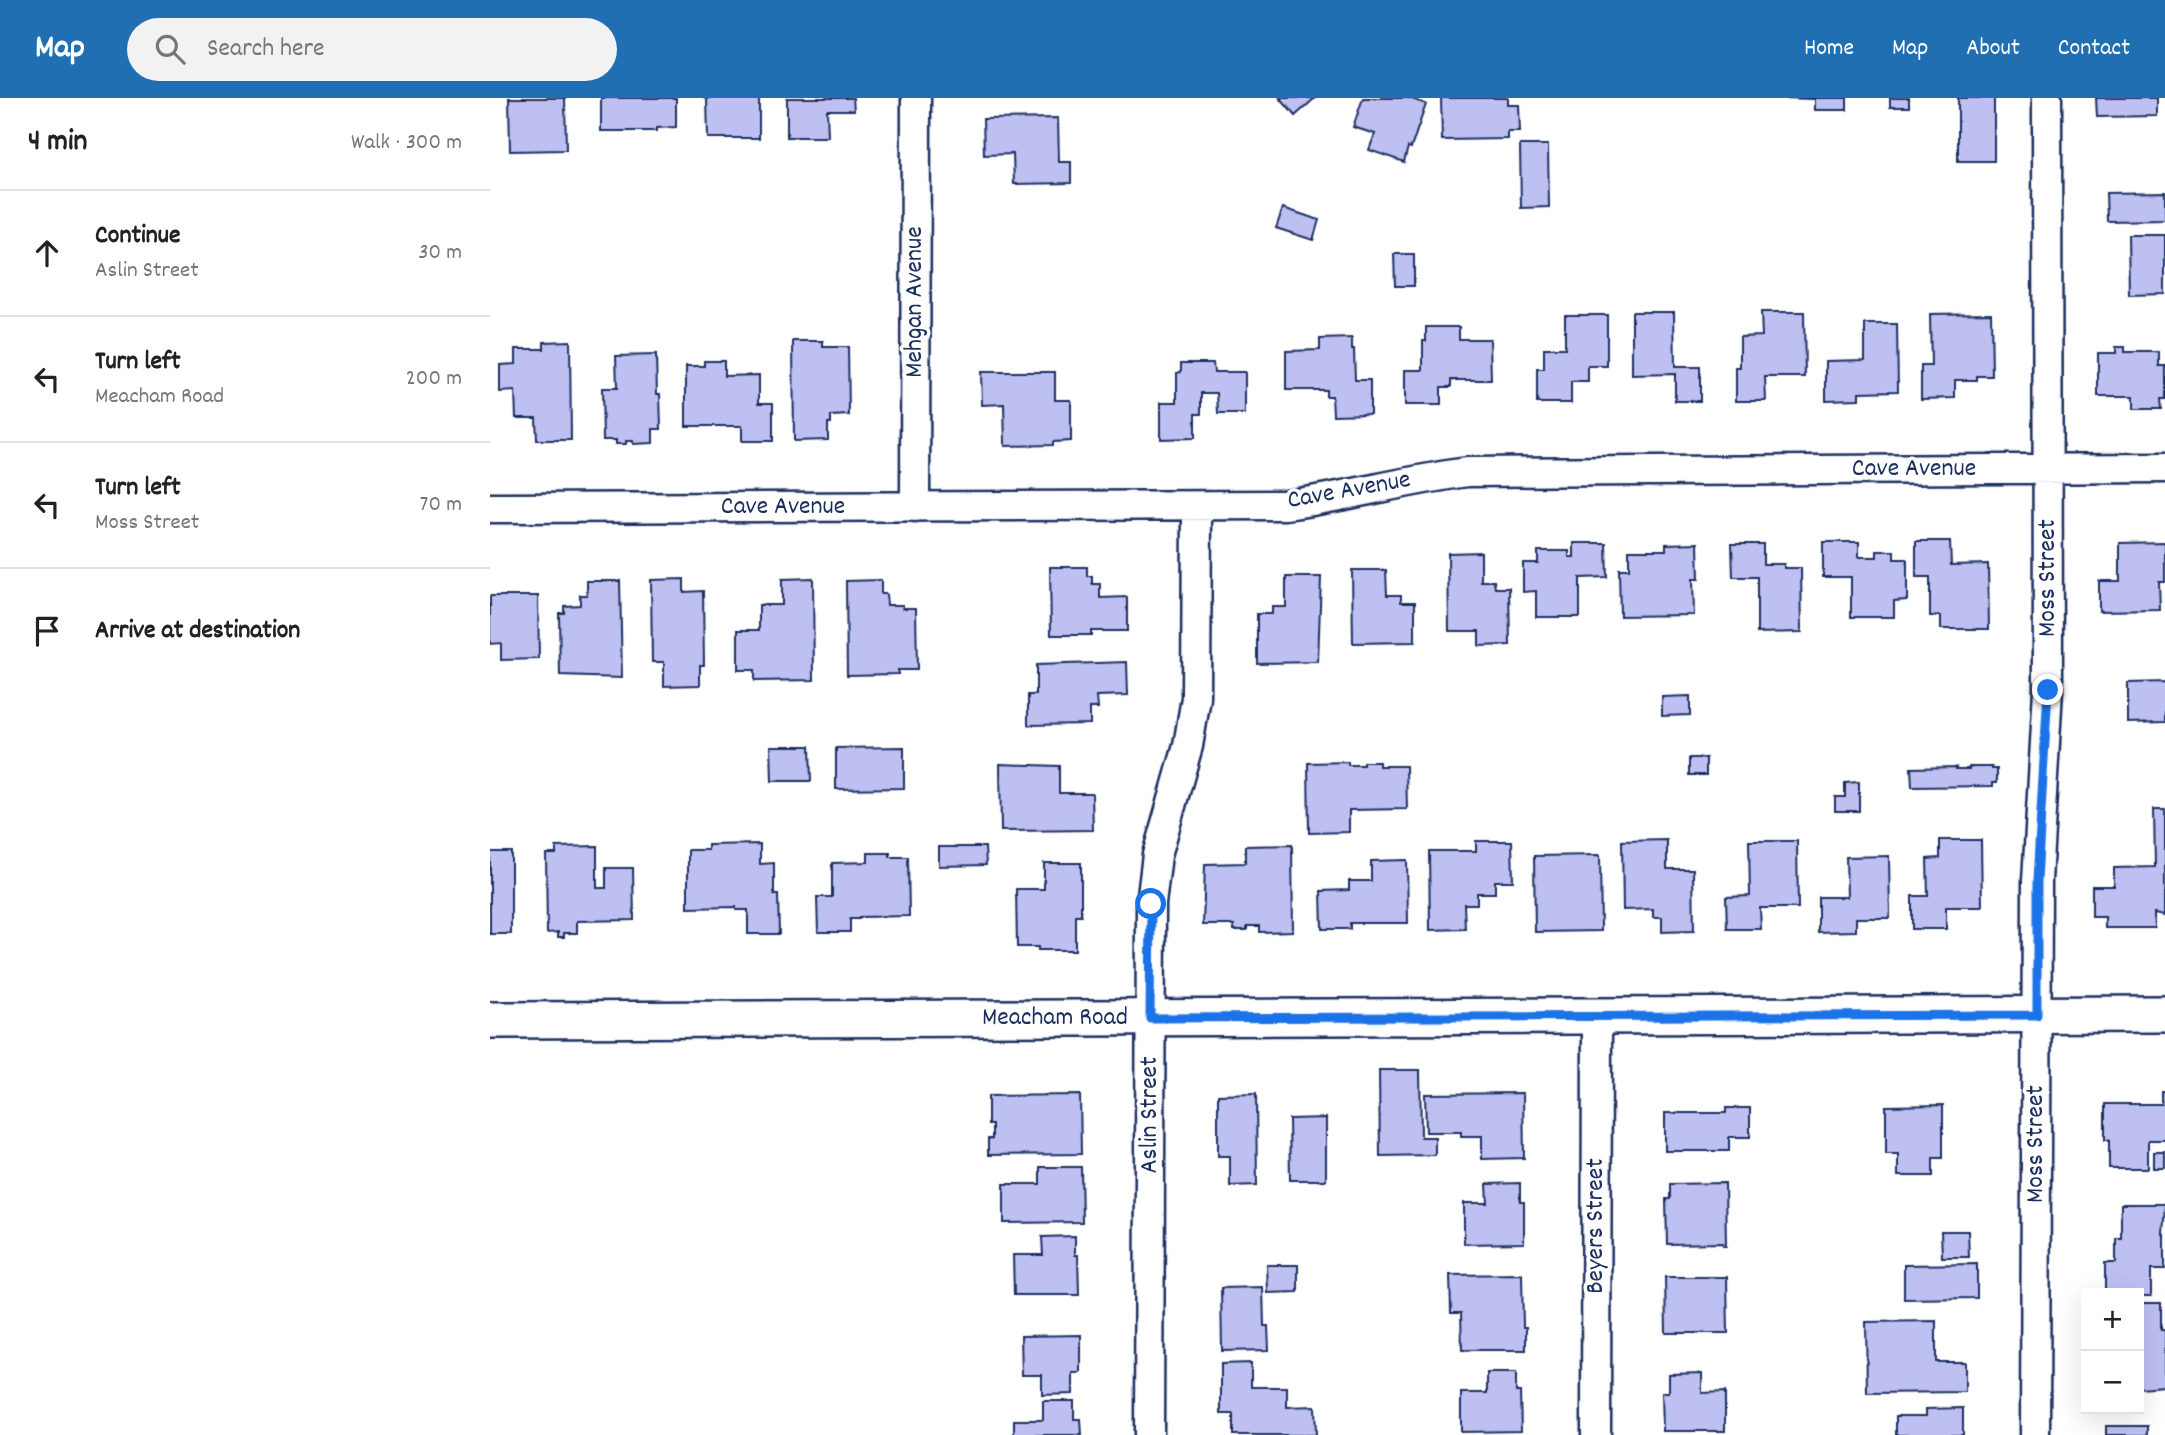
<!DOCTYPE html>
<html lang="en">
<head>
<meta charset="utf-8">
<style>
	:root { --surface:#fff; --page:#f2f2f2; --text:#222; --muted:#767676; --line:#e0e0e0; --accent:#1f6fb2 }
	body { margin:0; font-family:Dekko,sans-serif; background:var(--page); color:var(--text) }
	.controls { position:absolute; right:21px; bottom:21px; display:grid; overflow:hidden; border-radius:0px; box-shadow:0 7px 28px #0002 }
	.controls button { width:63px; height:63px; display:grid; place-items:center; padding:0; border:0; border-bottom:2px solid var(--line); background:var(--surface); color:var(--text); font:35px sans-serif }
	.stop { position:absolute; width:21px; height:21px; margin:-16px; border:5px solid #1a73e8; border-radius:50%; background:#fff }
	.stop.end { background:#1a73e8; border-color:#fff; box-shadow:0 2px 7px #0008 }
	.list { margin:0; padding:0; list-style:none }
	h2 { display:flex; justify-content:space-between; align-items:center; height:91px; margin:0; padding:0 28px; font-size:30px }
	h2 small { font-size:23px; font-weight:400; color:var(--muted) }
	.list li { display:grid; grid-template-columns:46px 1fr auto; gap:21px; align-items:center; box-sizing:border-box; height:126px; padding:0 28px; border-top:2px solid var(--line) }
	.list b { display:block; font-size:26px; white-space:nowrap }
	.list p { margin:0; font-size:23px; white-space:nowrap; color:var(--muted) }
	.list em { font-size:23px; font-style:normal; color:var(--muted) }
	.icon { flex:none; width:38px; height:38px; fill:none; stroke:currentColor; stroke-width:2; stroke-linecap:round; stroke-linejoin:round }
	.map { position:relative; flex:none; width:1675px; height:1337px; overflow:hidden }
	header { display:flex; align-items:center; gap:42px; box-sizing:border-box; height:98px; padding:0 35px; background:var(--accent); color:#fff }
	header strong { font-size:33px }
	nav { display:flex; gap:38px; margin-inline-start:auto; font-size:24px }
	.search { width:490px; height:63px; background:var(--page); display:flex; align-items:center; gap:18px; box-sizing:border-box; padding:0 24px; border-radius:38px; color:var(--muted); font-size:26px }
	main { display:flex }
	aside { flex:1; background:var(--surface) }
	.map>svg:first-child { display:block }
	.building { fill:#bec0f2; stroke:#1b2f5e; stroke-width:2 }
	.lines { fill:none; stroke-linecap:round; stroke-linejoin:round }
	.minor-casing { stroke:#1b2f5e; stroke-width:33 }
	.tertiary-casing { stroke:#1b2f5e; stroke-width:40 }
	.minor { stroke:#fff; stroke-width:28 }
	.tertiary { stroke:#fff; stroke-width:35 }
	.route { stroke:#1a73e8; stroke-width:9 }
	.labels { text-anchor:middle; dominant-baseline:central; stroke-width:7; stroke-linejoin:round; paint-order:stroke }
	.street-label { font-size:26px; fill:#1b2f5e; stroke:#fff }
</style>
</head>
<body>
<header>
<strong>Map</strong>
<div class="search"><svg class="icon" aria-label="search" viewBox="0 0 24 24"><circle cx="10" cy="10" r="6"/><path d="M15 15l6 6"/></svg>Search here</div>
<nav><a>Home</a><a>Map</a><a>About</a><a>Contact</a></nav>
</header>
<main>
<aside>
<h2>4 min<small>Walk · 300 m</small></h2>
<ul class="list">
<li><svg class="icon" aria-label="ahead" viewBox="0 0 24 24"><path d="M12 20V5M6 11l6-6 6 6"/></svg><div><b>Continue</b><p>Aslin Street</p></div><em>30 m</em></li>
<li><svg class="icon" aria-label="left" viewBox="0 0 24 24"><path d="M17 20v-9H6M10 6l-5 5 5 5"/></svg><div><b>Turn left</b><p>Meacham Road</p></div><em>200 m</em></li>
<li><svg class="icon" aria-label="left" viewBox="0 0 24 24"><path d="M17 20v-9H6M10 6l-5 5 5 5"/></svg><div><b>Turn left</b><p>Moss Street</p></div><em>70 m</em></li>
<li><svg class="icon" aria-label="arrive" viewBox="0 0 24 24"><path d="M6 21V4h12l-3 4 3 4H6"/></svg><div><b>Arrive at destination</b></div></li>
</ul>
</aside>
<div class="map">
<svg width="1675" height="1337" viewBox="0 0 1675 1337">
	<rect width="100%" height="100%" fill="#fff"/>
	<filter id="ink" filterUnits="userSpaceOnUse"><feTurbulence type="fractalNoise" baseFrequency=".0143" numOctaves="2"/><feDisplacementMap in="SourceGraphic" scale="14" xChannelSelector="R" yChannelSelector="G"/><feConvolveMatrix kernelMatrix="1 2 1 2 8 2 1 2 1" color-interpolation-filters="sRGB"/></filter>
	<g filter="url(#ink)">
		<path class="building" d="M 19,0 L 75,0 L 76,52 L 20,53 Z
			M 111,0 L 186,0 L 186,29 L 167,30 L 167,33 L 111,33 Z
			M 213,0 L 269,0 L 269,40 L 218,40 L 217,1 Z
			M 297,0 L 363,0 L 364,12 L 337,12 L 338,39 L 297,39 Z
			M 790,0 L 825,0 L 805,18 Z
			M 873,0 L 919,0 L 936,6 L 921,50 L 918,49 L 914,64 L 879,52 L 885,36 L 863,29 Z
			M 951,0 L 1018,0 L 1018,7 L 1029,7 L 1030,34 L 1018,34 L 1018,41 L 952,42 Z
			M 1292,0 L 1357,0 L 1357,12 L 1325,12 L 1325,1 Z
			M 1400,0 L 1419,0 L 1419,9 L 1400,9 Z
			M 1468,0 L 1504,0 L 1504,63 L 1468,63 Z
			M 1606,0 L 1667,0 L 1667,18 L 1607,19 Z
			M 568,20 L 569,64 L 581,64 L 581,85 L 524,86 L 523,56 L 494,57 L 493,21 Z
			M 1030,47 L 1058,47 L 1059,109 L 1031,110 Z
			M 1675,94 L 1675,122 L 1617,123 L 1616,95 Z
			M 793,110 L 829,122 L 823,142 L 786,130 Z
			M 1638,137 L 1675,137 L 1675,196 L 1639,197 Z
			M 904,156 L 924,156 L 924,188 L 905,188 Z
			M 1142,214 L 1184,214 L 1185,269 L 1210,269 L 1210,303 L 1185,303 L 1185,276 L 1142,277 Z
			M 1271,214 L 1314,214 L 1315,279 L 1275,279 L 1276,303 L 1246,303 L 1246,270 L 1250,270 L 1250,239 L 1272,238 Z
			M 1501,215 L 1502,278 L 1487,278 L 1487,282 L 1465,282 L 1465,300 L 1431,301 L 1431,268 L 1441,268 L 1440,216 Z
			M 1075,217 L 1117,217 L 1117,268 L 1098,268 L 1098,284 L 1081,284 L 1081,305 L 1047,305 L 1047,271 L 1054,271 L 1054,250 L 1075,250 Z
			M 1375,226 L 1407,226 L 1408,293 L 1369,294 L 1369,301 L 1336,302 L 1336,263 L 1375,262 Z
			M 936,229 L 969,229 L 969,241 L 1000,241 L 1001,282 L 961,282 L 961,289 L 951,289 L 951,307 L 915,307 L 915,272 L 933,272 L 933,243 L 936,243 Z
			M 862,240 L 862,251 L 864,251 L 865,282 L 880,282 L 880,316 L 843,317 L 842,298 L 836,298 L 836,292 L 796,292 L 796,253 L 830,252 L 830,241 Z
			M 80,243 L 81,342 L 47,342 L 46,320 L 26,320 L 25,293 L 10,294 L 10,267 L 26,266 L 26,251 L 54,251 L 54,244 Z
			M 303,243 L 333,243 L 333,249 L 358,249 L 359,317 L 341,318 L 341,325 L 338,325 L 338,342 L 304,343 Z
			M 1626,249 L 1635,249 L 1635,254 L 1669,254 L 1669,268 L 1675,268 L 1675,301 L 1670,301 L 1671,311 L 1644,311 L 1644,298 L 1608,298 L 1608,255 L 1626,255 Z
			M 166,257 L 167,296 L 170,296 L 171,331 L 163,331 L 163,345 L 143,346 L 143,343 L 136,343 L 136,346 L 126,346 L 126,342 L 113,342 L 112,290 L 127,290 L 126,258 Z
			M 214,263 L 234,263 L 234,278 L 269,277 L 269,305 L 283,305 L 283,343 L 252,343 L 252,328 L 196,328 L 196,268 L 214,268 Z
			M 691,265 L 723,265 L 724,274 L 755,274 L 755,316 L 728,316 L 727,295 L 711,295 L 711,316 L 705,316 L 705,340 L 671,341 L 671,304 L 687,304 L 687,275 L 691,274 Z
			M 491,274 L 565,274 L 565,302 L 581,302 L 581,343 L 563,344 L 563,347 L 515,348 L 514,306 L 492,307 Z
			M 1426,443 L 1460,443 L 1461,467 L 1498,466 L 1499,531 L 1451,531 L 1451,518 L 1440,518 L 1440,479 L 1426,479 Z
			M 1333,444 L 1369,444 L 1369,459 L 1387,459 L 1387,453 L 1404,453 L 1404,461 L 1417,461 L 1417,502 L 1404,503 L 1404,519 L 1361,519 L 1361,479 L 1333,479 Z
			M 1675,444 L 1675,484 L 1669,484 L 1670,512 L 1609,513 L 1609,483 L 1630,483 L 1630,445 Z
			M 1084,445 L 1116,445 L 1117,479 L 1090,480 L 1090,519 L 1046,519 L 1046,493 L 1033,494 L 1033,465 L 1048,465 L 1048,453 L 1079,453 L 1079,459 L 1084,459 Z
			M 1208,445 L 1209,481 L 1203,481 L 1204,517 L 1130,518 L 1129,471 L 1139,471 L 1139,452 L 1176,452 L 1176,446 Z
			M 1242,446 L 1273,446 L 1273,466 L 1294,466 L 1294,470 L 1311,470 L 1312,534 L 1267,535 L 1267,479 L 1243,479 Z
			M 991,454 L 991,483 L 1004,483 L 1005,490 L 1019,490 L 1020,547 L 989,548 L 989,533 L 959,533 L 958,455 Z
			M 560,469 L 597,469 L 597,478 L 602,478 L 602,486 L 610,486 L 610,500 L 637,499 L 637,533 L 601,533 L 601,537 L 561,537 Z
			M 862,472 L 896,472 L 897,497 L 911,497 L 911,504 L 925,504 L 925,544 L 863,545 Z
			M 796,479 L 831,479 L 828,564 L 767,565 L 767,516 L 782,516 L 782,509 L 796,509 Z
			M 323,480 L 324,582 L 264,583 L 264,572 L 248,572 L 248,532 L 269,532 L 269,507 L 292,507 L 292,481 Z
			M 194,481 L 194,494 L 213,493 L 214,567 L 210,567 L 210,587 L 174,588 L 174,564 L 162,564 L 161,482 Z
			M 391,482 L 391,496 L 396,496 L 397,507 L 413,507 L 413,510 L 426,510 L 427,572 L 408,572 L 408,576 L 357,577 L 356,483 Z
			M 97,483 L 130,483 L 132,580 L 70,578 L 69,515 L 74,515 L 74,508 L 90,507 L 90,497 L 97,497 Z
			M 0,498 L 48,498 L 49,561 L 11,562 L 11,545 L 0,546 Z
			M 637,564 L 638,597 L 607,598 L 608,610 L 600,610 L 600,626 L 538,627 L 538,597 L 546,597 L 546,567 Z
			M 1675,584 L 1675,624 L 1638,625 L 1638,585 Z
			M 1200,598 L 1200,617 L 1172,618 L 1172,599 Z
			M 281,648 L 320,648 L 321,683 L 282,683 Z
			M 414,649 L 414,690 L 346,691 L 346,650 Z
			M 1199,660 L 1216,660 L 1216,677 L 1199,677 Z
			M 858,664 L 858,667 L 873,667 L 873,664 L 889,664 L 889,668 L 916,668 L 917,711 L 859,712 L 859,734 L 819,735 L 818,665 Z
			M 510,666 L 569,668 L 569,695 L 602,695 L 603,732 L 511,733 Z
			M 1466,669 L 1466,671 L 1479,671 L 1479,669 L 1502,669 L 1502,671 L 1507,671 L 1507,685 L 1503,685 L 1503,688 L 1422,689 L 1421,670 Z
			M 1369,684 L 1369,713 L 1345,713 L 1345,699 L 1355,699 L 1355,685 Z
			M 1664,711 L 1675,711 L 1675,817 L 1665,815 L 1665,830 L 1615,830 L 1615,819 L 1602,819 L 1602,788 L 1624,788 L 1624,770 L 1665,769 Z
			M 1177,742 L 1177,771 L 1203,771 L 1204,833 L 1172,834 L 1172,819 L 1163,819 L 1163,811 L 1133,812 L 1132,743 Z
			M 1450,742 L 1491,742 L 1492,809 L 1456,809 L 1456,831 L 1422,831 L 1422,798 L 1438,798 L 1437,761 L 1450,760 Z
			M 986,743 L 1022,743 L 1023,783 L 1005,783 L 1005,795 L 987,795 L 987,806 L 974,806 L 975,831 L 940,832 L 939,753 L 986,753 Z
			M 1259,743 L 1307,743 L 1308,810 L 1270,810 L 1271,831 L 1237,831 L 1236,799 L 1260,798 Z
			M 270,746 L 270,766 L 284,765 L 284,797 L 288,797 L 289,836 L 258,836 L 258,812 L 246,812 L 246,809 L 198,810 L 198,752 L 218,752 L 218,747 Z
			M 802,747 L 803,833 L 769,834 L 769,828 L 757,828 L 757,832 L 744,832 L 744,827 L 713,827 L 715,766 L 755,765 L 755,748 Z
			M 107,748 L 107,790 L 116,790 L 116,770 L 143,770 L 144,822 L 87,823 L 87,835 L 74,835 L 74,839 L 68,839 L 68,834 L 57,835 L 56,756 L 66,756 L 66,749 Z
			M 449,749 L 495,749 L 496,767 L 449,768 Z
			M 0,754 L 21,754 L 21,836 L 0,836 Z
			M 378,755 L 400,755 L 400,759 L 418,759 L 419,818 L 369,819 L 369,821 L 360,821 L 360,834 L 328,834 L 327,799 L 342,799 L 342,765 L 378,764 Z
			M 1110,757 L 1111,833 L 1045,834 L 1044,758 Z
			M 1399,758 L 1400,820 L 1366,820 L 1366,833 L 1328,834 L 1328,799 L 1357,799 L 1356,759 Z
			M 917,762 L 918,825 L 860,825 L 860,831 L 832,831 L 831,793 L 859,792 L 859,783 L 881,783 L 881,763 Z
			M 554,765 L 591,765 L 591,817 L 585,817 L 585,852 L 548,852 L 548,849 L 527,849 L 526,791 L 554,791 Z
			M 889,972 L 930,972 L 931,1039 L 945,1039 L 945,1057 L 890,1058 Z
			M 1671,993 L 1675,993 L 1675,1042 L 1658,1042 L 1658,1070 L 1619,1070 L 1619,1042 L 1615,1042 L 1615,1006 L 1671,1006 Z
			M 1033,995 L 1034,1060 L 992,1061 L 992,1038 L 971,1038 L 971,1034 L 936,1034 L 935,996 Z
			M 766,996 L 767,1087 L 740,1088 L 740,1058 L 728,1058 L 728,997 Z
			M 590,997 L 591,1056 L 498,1057 L 498,1041 L 502,1041 L 502,1027 L 498,1027 L 498,998 Z
			M 1453,1007 L 1453,1060 L 1443,1060 L 1443,1078 L 1408,1078 L 1408,1056 L 1396,1056 L 1396,1008 Z
			M 1236,1010 L 1260,1010 L 1260,1039 L 1239,1039 L 1239,1053 L 1175,1053 L 1175,1015 L 1236,1015 Z
			M 836,1020 L 836,1082 L 800,1082 L 799,1021 Z
			M 1664,1054 L 1675,1054 L 1675,1070 L 1664,1070 Z
			M 550,1069 L 591,1069 L 592,1124 L 514,1125 L 514,1086 L 550,1086 Z
			M 1030,1085 L 1030,1104 L 1034,1104 L 1034,1145 L 974,1146 L 974,1105 L 998,1105 L 997,1086 Z
			M 1235,1085 L 1236,1148 L 1233,1148 L 1233,1145 L 1177,1146 L 1176,1101 L 1180,1101 L 1180,1086 Z
			M 1631,1106 L 1675,1106 L 1673,1137 L 1675,1137 L 1675,1171 L 1661,1171 L 1661,1198 L 1649,1198 L 1649,1195 L 1615,1195 L 1615,1165 L 1626,1165 L 1626,1140 L 1631,1140 Z
			M 1451,1133 L 1478,1133 L 1479,1159 L 1452,1159 Z
			M 585,1138 L 585,1157 L 588,1157 L 589,1197 L 524,1197 L 523,1157 L 553,1157 L 552,1139 Z
			M 1487,1166 L 1487,1200 L 1414,1201 L 1414,1167 Z
			M 777,1167 L 808,1167 L 808,1194 L 778,1195 Z
			M 1032,1176 L 1033,1229 L 1036,1229 L 1036,1252 L 972,1252 L 971,1215 L 961,1215 L 960,1177 Z
			M 1175,1179 L 1237,1179 L 1238,1235 L 1176,1235 Z
			M 773,1189 L 774,1228 L 778,1228 L 779,1252 L 732,1253 L 731,1190 Z
			M 1649,1205 L 1671,1205 L 1671,1232 L 1675,1232 L 1675,1288 L 1649,1290 Z
			M 1446,1223 L 1446,1264 L 1475,1264 L 1475,1294 L 1377,1295 L 1376,1224 Z
			M 591,1237 L 591,1275 L 583,1275 L 583,1296 L 552,1297 L 552,1277 L 532,1277 L 531,1238 Z
			M 761,1265 L 761,1289 L 797,1289 L 797,1309 L 825,1308 L 826,1337 L 743,1337 L 743,1316 L 731,1316 L 731,1266 Z
			M 997,1275 L 1026,1275 L 1026,1294 L 1030,1294 L 1031,1333 L 971,1334 L 971,1295 L 997,1295 Z
			M 1212,1275 L 1212,1295 L 1235,1294 L 1235,1333 L 1173,1333 L 1172,1294 L 1179,1294 L 1179,1276 Z
			M 553,1303 L 584,1303 L 584,1321 L 591,1321 L 592,1337 L 524,1337 L 524,1322 L 553,1322 Z
			M 1473,1310 L 1473,1337 L 1406,1337 L 1406,1318 L 1436,1318 L 1436,1311 Z
			M 1616,1328 L 1657,1328 L 1657,1337 L 1616,1337 Z"/>
		<g class="lines">
			<g class="minor-casing">
				<path id="minor" d="M 425,409 L 426,0
					M 0,410 L 795,407 C 857,399 916,382 978,374 L 1675,370
					M 659,1337 L 661,806 L 667,757 L 698,648 L 706,600 L 707,408
					M 1106,1337 L 1107,918
					M 1545,1337 L 1547,783 L 1558,592 L 1557,0"/>
			</g>
			<g class="tertiary-casing">
				<path id="tertiary" d="M 0,922 L 1675,916"/>
			</g>
			<use href="#minor" class="minor"/>
			<use href="#tertiary" class="tertiary"/>
		</g>
	</g>
	<g class="lines" filter="url(#ink)">
		<path class="route" d="M 661,806 L 660,920 L 1547,917 L 1547,783 L 1558,592"/>
	</g>
	<g class="labels">
		<g class="street-label">
			<text transform="translate(425 204) rotate(-90)">Mehgan Avenue</text>
			<text x="1424" y="371">Cave Avenue</text>
			<text transform="translate(859 393) rotate(-10)">Cave Avenue</text>
			<text x="293" y="409">Cave Avenue</text>
			<text transform="translate(1558 480) rotate(-90)">Moss Street</text>
			<text x="565" y="920">Meacham Road</text>
			<text transform="translate(660 1017) rotate(-90)">Aslin Street</text>
			<text transform="translate(1546 1046) rotate(-90)">Moss Street</text>
			<text transform="translate(1106 1128) rotate(-90)">Beyers Street</text>
		</g>
	</g>
</svg>
<div class="controls">
<button>+</button>
<button>−</button>
</div>
<div class="stop" style="left:661px;top:806px"></div>
<div class="stop end" style="left:1558px;top:592px"></div>
</div>
</main>
</body>
</html>
